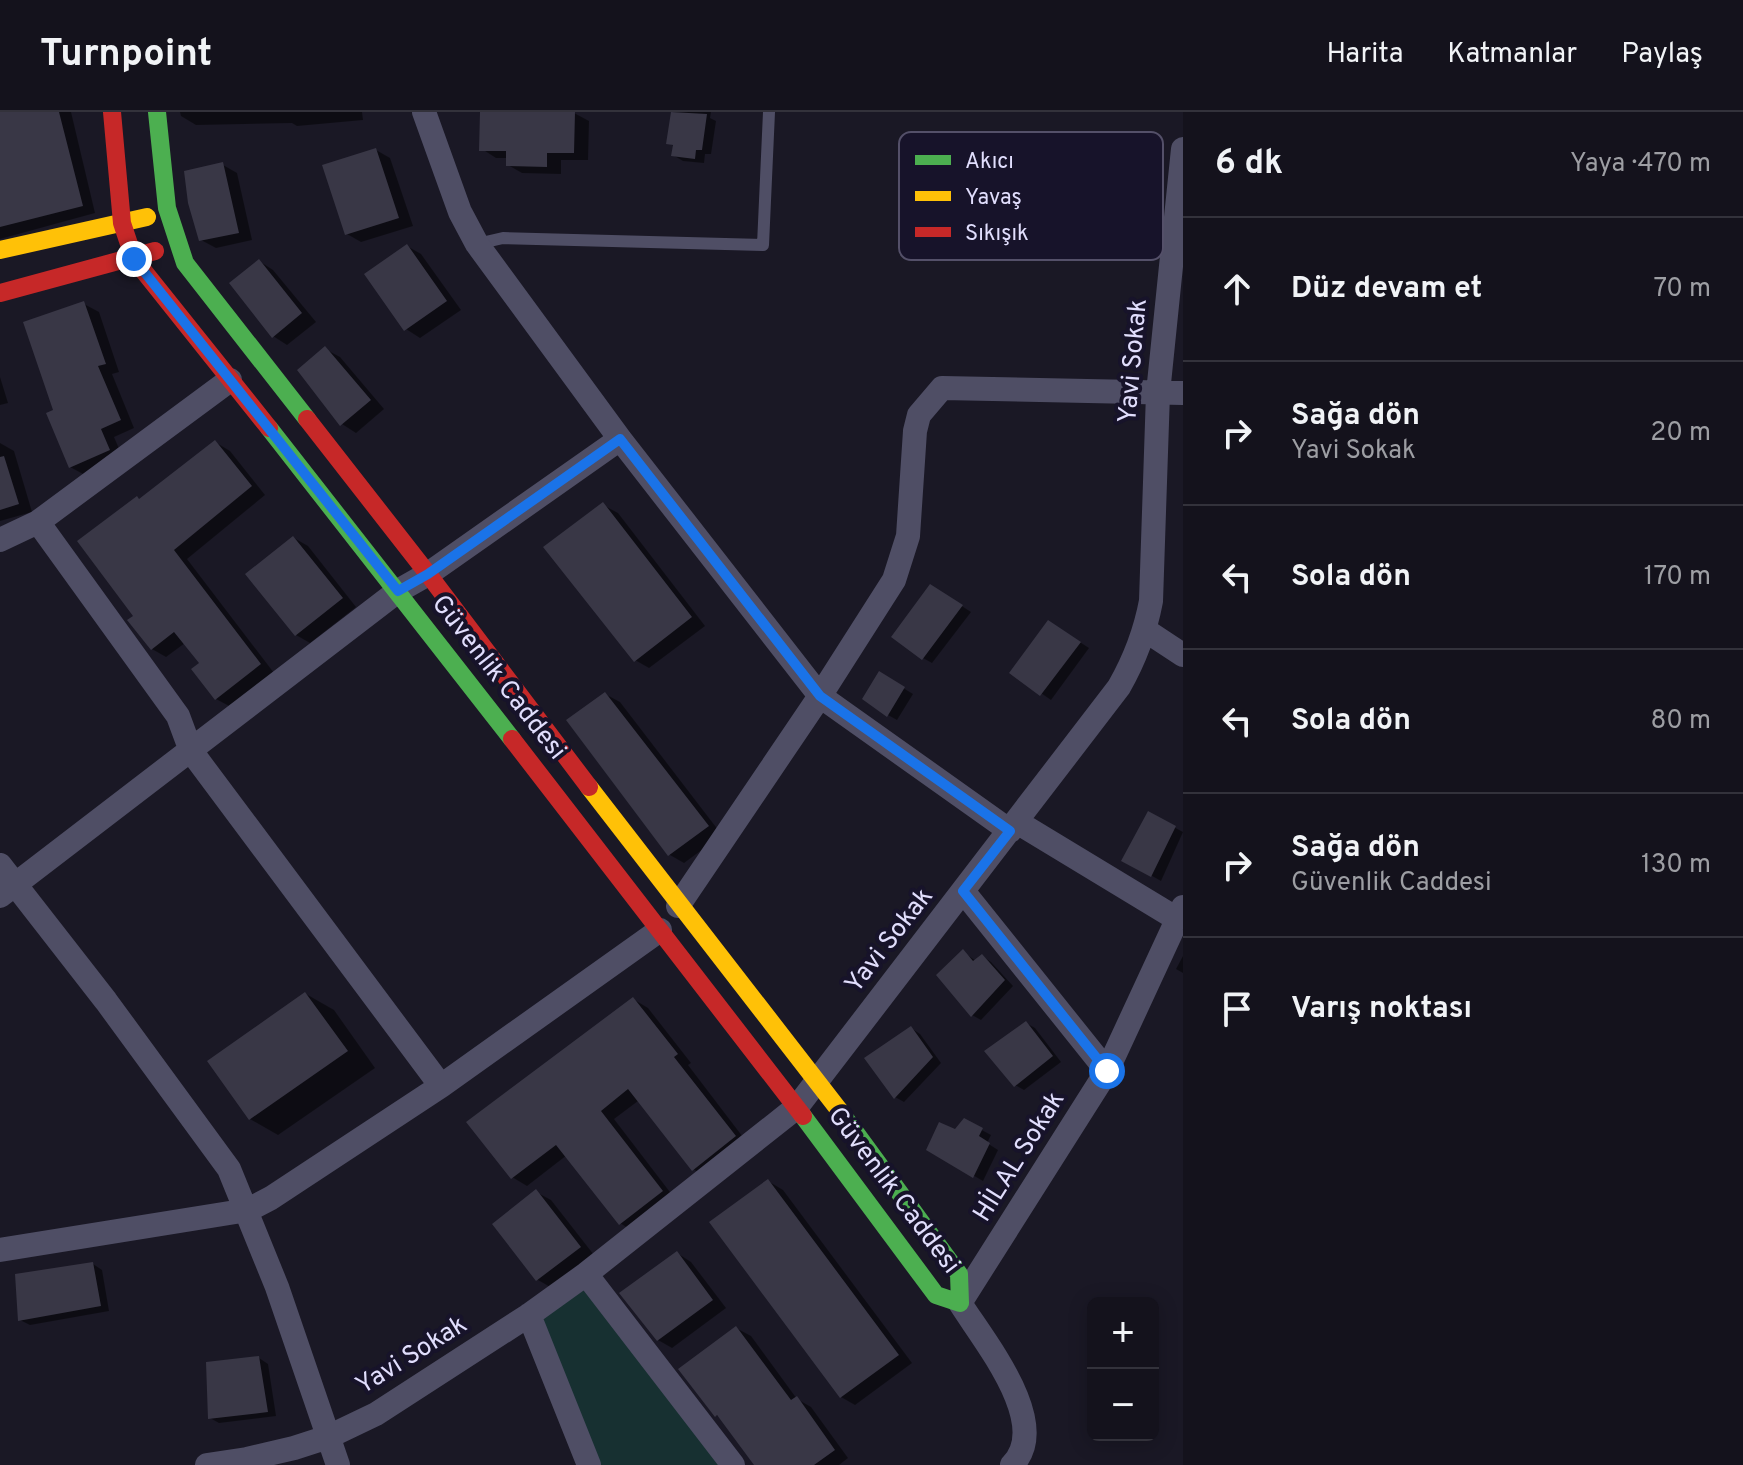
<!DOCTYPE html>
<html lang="tr">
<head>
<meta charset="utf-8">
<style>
	:root { --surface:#14121c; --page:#212029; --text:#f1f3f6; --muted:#9d9ea3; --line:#33323b }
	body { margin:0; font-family:Overpass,sans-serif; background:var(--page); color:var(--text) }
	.controls { position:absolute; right:24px; bottom:24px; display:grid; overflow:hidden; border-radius:12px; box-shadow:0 4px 20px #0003 }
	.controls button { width:72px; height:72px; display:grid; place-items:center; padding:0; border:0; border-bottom:2px solid var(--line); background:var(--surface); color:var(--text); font:40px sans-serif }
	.stop { position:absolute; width:24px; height:24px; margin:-18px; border:6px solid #1a73e8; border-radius:50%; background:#fff }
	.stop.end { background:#1a73e8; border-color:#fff; box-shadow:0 2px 8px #0008 }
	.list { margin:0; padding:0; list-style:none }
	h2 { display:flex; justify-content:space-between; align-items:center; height:104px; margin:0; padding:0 32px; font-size:34px }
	h2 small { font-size:26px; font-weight:400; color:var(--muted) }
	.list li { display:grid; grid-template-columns:52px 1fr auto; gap:24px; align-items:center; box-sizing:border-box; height:144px; padding:0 32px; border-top:2px solid var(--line) }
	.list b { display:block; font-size:30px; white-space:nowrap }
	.list p { margin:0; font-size:26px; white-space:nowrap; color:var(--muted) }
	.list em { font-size:26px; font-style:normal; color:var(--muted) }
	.icon { flex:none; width:44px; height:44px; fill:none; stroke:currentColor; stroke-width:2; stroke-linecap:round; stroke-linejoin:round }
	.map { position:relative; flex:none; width:1183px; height:1353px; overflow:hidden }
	header { display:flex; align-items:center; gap:48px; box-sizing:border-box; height:112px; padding:0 40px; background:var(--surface); border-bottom:2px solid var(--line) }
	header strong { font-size:38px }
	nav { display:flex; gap:44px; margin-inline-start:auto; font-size:28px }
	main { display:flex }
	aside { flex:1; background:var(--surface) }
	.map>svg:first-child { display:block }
	.green { fill:#173031 }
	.shadow { fill:#0007 }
	.building { fill:#393746 }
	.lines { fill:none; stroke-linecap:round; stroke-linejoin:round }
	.lane { stroke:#4f4e65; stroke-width:12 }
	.street { stroke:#4f4e65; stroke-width:24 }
	.fast { stroke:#4caf50; stroke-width:18 }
	.slow { stroke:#ffc107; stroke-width:18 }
	.jam { stroke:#c62828; stroke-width:18 }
	.route { stroke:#1a73e8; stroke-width:10 }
	.labels { text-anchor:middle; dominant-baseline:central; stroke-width:8; stroke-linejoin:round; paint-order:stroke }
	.street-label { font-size:26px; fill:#e1defd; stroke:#17132a }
	.key { fill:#17132a; stroke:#545069; stroke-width:2 }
	.key-label { font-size:22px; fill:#e1defd }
</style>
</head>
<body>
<header>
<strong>Turnpoint</strong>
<nav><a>Harita</a><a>Katmanlar</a><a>Paylaş</a></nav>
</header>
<main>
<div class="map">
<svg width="1183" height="1353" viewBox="0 0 1183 1353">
	<rect width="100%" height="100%" fill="#1a1825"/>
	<path class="green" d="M 586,1162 L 733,1353 L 589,1353 L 529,1203 Z"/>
	<path class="shadow" d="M 0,0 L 71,0 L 95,101 L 0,127 Z
		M 180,0 L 362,0 L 363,8 L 297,14 L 292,11 L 196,13 L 181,4 Z
		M 482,0 L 574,1 L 589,9 L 588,48 L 561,48 L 561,62 L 522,61 L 508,53 L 508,46 L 496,46 L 482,37 Z
		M 673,0 L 711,0 L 710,6 L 716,9 L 711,42 L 705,42 L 704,51 L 683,49 L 673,43 L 675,35 L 669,31 Z
		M 376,38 L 390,46 L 413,114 L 361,130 L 347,122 Z
		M 223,53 L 237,61 L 252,128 L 216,136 L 201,128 Z
		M 407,134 L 421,142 L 461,198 L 420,226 L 406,217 Z
		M 259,149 L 273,158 L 316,210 L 287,233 L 273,224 Z
		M 84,192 L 99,200 L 119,260 L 112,262 L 134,316 L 114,325 L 123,346 L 85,363 L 70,355 L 56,299 Z
		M 325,237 L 340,245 L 384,297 L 356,321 L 342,312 Z
		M 0,265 L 8,291 L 0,293 Z
		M 215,330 L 230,339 L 265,383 L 187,447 L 274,561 L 231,595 L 216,587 L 202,551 L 185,531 L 166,545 L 152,537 L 136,504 L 141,389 Z
		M 0,331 L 14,339 L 32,400 L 0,409 Z
		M 603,393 L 618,401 L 705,514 L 649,556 L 635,548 Z
		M 294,426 L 308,434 L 356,495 L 310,531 L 296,523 Z
		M 940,480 L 971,500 L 932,551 L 923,546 Z
		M 1058,516 L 1089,536 L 1051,588 L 1012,561 Z
		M 880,562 L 913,582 L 897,608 L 888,603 Z
		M 605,582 L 620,590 L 722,723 L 684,751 L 670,743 L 569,609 Z
		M 1149,702 L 1183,720 L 1161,769 L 1124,748 Z
		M 963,840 L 976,849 L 982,844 L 991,850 L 1013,874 L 981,908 L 972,903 Z
		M 1183,844 L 1183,861 L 1176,857 Z
		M 306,882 L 334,898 L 375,956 L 278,1023 L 250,1007 Z
		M 633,887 L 648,896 L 691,951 L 688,953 L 749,1033 L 708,1066 L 693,1057 L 638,989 L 614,1007 L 676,1088 L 634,1120 L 620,1111 L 567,1043 L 527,1074 L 512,1065 Z
		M 1026,911 L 1035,916 L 1061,950 L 1024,978 L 1015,973 Z
		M 911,916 L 920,922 L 941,951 L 904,990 L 895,985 Z
		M 965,1009 L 991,1023 L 987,1031 L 998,1038 L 983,1069 L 928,1037 L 956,1019 Z
		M 768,1069 L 783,1078 L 912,1251 L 855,1293 L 841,1285 Z
		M 536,1080 L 551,1088 L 594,1143 L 552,1176 L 538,1168 Z
		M 677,1141 L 691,1150 L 726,1196 L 672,1236 L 658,1228 Z
		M 93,1152 L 102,1158 L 109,1199 L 30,1213 L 20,1208 Z
		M 736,1216 L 751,1224 L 797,1287 L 811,1295 L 848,1346 L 839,1353 L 756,1353 L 722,1307 L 716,1303 Z
		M 259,1246 L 268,1252 L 276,1304 L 219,1311 L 210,1306 Z"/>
	<path class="building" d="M 0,0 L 59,0 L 83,94 L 0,115 Z
		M 480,0 L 575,0 L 574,41 L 547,41 L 547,55 L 506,54 L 506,39 L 479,39 Z
		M 671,0 L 707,2 L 702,38 L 696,38 L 695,47 L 671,44 L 673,33 L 666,32 Z
		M 376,36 L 399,106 L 345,123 L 322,53 Z
		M 223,50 L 239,121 L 199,129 L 188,91 L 184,59 Z
		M 407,132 L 447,189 L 404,219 L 364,162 Z
		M 259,147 L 302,201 L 272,226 L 229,171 Z
		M 84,189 L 106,252 L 98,254 L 121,308 L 101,317 L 110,338 L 69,356 L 46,301 L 53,298 L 23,210 Z
		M 325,234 L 371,288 L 340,314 L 297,258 Z
		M 215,328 L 252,374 L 174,438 L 261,552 L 215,588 L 191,557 L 199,551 L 174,520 L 151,538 L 127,508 L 133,504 L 77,429 L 137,384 L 139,387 Z
		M 4,344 L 19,392 L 0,398 L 0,345 Z
		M 603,390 L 692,505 L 634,550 L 543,435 Z
		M 293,424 L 343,486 L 295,524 L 245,462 Z
		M 930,472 L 963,493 L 922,548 L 891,525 Z
		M 1048,508 L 1081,530 L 1040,584 L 1009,561 Z
		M 879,559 L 905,575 L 887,605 L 862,587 Z
		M 605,580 L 709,714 L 668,744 L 566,608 Z
		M 1148,699 L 1176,714 L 1151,765 L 1121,749 Z
		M 963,837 L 973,849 L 982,842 L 1005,868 L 971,905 L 936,863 Z
		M 305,880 L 348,939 L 249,1008 L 207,949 Z
		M 633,885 L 678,942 L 674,945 L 736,1024 L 692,1059 L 628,977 L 601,999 L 663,1079 L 619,1113 L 556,1033 L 511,1067 L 466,1010 Z
		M 1026,909 L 1053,944 L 1014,975 L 984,939 Z
		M 911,914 L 933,945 L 894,987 L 864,946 Z
		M 964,1006 L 983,1016 L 979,1024 L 990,1031 L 973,1066 L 926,1038 L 939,1010 L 955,1017 Z
		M 768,1067 L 899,1243 L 840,1286 L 709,1110 Z
		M 536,1077 L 581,1135 L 536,1169 L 492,1112 Z
		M 677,1139 L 713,1188 L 657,1229 L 619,1181 Z
		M 93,1150 L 101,1194 L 18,1209 L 15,1162 Z
		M 736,1214 L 791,1288 L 797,1284 L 835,1338 L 814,1353 L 754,1353 L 717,1303 L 715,1305 L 678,1257 Z
		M 259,1244 L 268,1300 L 208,1307 L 206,1250 Z"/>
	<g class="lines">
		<path class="lane" d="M 477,132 L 503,126 L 763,133 L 769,0"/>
		<path class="street" d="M 620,327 L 820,584 L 1010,719
			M 38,410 L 178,604 L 191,639 L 441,974
			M 0,428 L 38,410 L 230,268
			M 1145,518 L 1183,543
			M 1017,710 L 1177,807
			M 0,753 L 106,889 L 229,1057 L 277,1175 L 338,1353
			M 963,779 L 1107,959
			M 0,784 L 398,479 L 428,462 L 620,327 L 477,132 L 460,100 L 424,0
			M 678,794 L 820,584 L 894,468 L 908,424 L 915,319 L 919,303 L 942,276 L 1183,281
			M 0,1138 L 248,1098 L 271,1086 L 441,974 L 660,818
			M 586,1162 L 733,1353
			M 529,1203 L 589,1353
			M 207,1353 L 247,1347 L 294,1336 L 328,1325 L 376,1302 L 529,1203 L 586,1162 L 797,995 L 1119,575 C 1135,547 1145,521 1151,489 L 1158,281 L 1183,37
			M 1012,1353 C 1053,1312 983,1228 960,1191 L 1107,959 L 1183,795"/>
		<path class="fast" d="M 157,0 L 167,96 L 185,151 L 307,307
			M 269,316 L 512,627
			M 803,1004 L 936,1183 L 960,1191 L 959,1162 L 839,998"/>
		<path class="slow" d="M 0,138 L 147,105
			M 589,675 L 839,998"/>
		<path class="jam" d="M 112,0 L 122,111 L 134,147 L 269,316
			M 0,181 L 155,139
			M 307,307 L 428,462 L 589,675
			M 512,627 L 803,1004"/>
	</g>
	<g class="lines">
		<path class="route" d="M 134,147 L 398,479 L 428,462 L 620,327 L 820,584 L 1010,719 L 963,779 L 1107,959"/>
	</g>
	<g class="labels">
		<g class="street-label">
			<text transform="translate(1134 249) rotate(-85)">Yavi Sokak</text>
			<text transform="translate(498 566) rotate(52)">Güvenlik Caddesi</text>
			<text transform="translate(890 829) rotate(-52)">Yavi Sokak</text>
			<text transform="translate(1020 1045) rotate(-58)">HİLAL Sokak</text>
			<text transform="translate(893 1079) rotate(53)">Güvenlik Caddesi</text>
			<text transform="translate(412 1244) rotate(-32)">Yavi Sokak</text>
		</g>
	</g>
	<rect x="899" y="20" width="264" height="128" rx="12" class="key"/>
	<rect x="915" y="43" width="36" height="10" fill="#4caf50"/>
	<rect x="915" y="79" width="36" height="10" fill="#ffc107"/>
	<rect x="915" y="115" width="36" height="10" fill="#c62828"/>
	<g class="key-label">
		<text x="965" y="56">Akıcı</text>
		<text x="965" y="92">Yavaş</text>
		<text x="965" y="128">Sıkışık</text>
	</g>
</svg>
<div class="controls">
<button>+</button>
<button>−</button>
</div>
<div class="stop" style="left:1107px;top:959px"></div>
<div class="stop end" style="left:134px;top:147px"></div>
</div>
<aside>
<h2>6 dk<small>Yaya · 470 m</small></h2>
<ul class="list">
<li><svg class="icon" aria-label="ahead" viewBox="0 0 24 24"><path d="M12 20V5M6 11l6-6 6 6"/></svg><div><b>Düz devam et</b></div><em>70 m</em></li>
<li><svg class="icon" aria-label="right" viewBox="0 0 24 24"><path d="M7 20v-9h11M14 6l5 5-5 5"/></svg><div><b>Sağa dön</b><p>Yavi Sokak</p></div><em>20 m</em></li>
<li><svg class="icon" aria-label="left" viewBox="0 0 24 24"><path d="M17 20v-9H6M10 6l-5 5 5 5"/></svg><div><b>Sola dön</b></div><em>170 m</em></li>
<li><svg class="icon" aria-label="left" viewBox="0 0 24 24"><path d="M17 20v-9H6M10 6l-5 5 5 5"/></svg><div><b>Sola dön</b></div><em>80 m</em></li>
<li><svg class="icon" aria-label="right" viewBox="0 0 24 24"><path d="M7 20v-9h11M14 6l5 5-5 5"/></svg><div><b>Sağa dön</b><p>Güvenlik Caddesi</p></div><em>130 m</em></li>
<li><svg class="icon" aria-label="arrive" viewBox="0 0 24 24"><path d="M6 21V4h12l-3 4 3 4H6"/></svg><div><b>Varış noktası</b></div></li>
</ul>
</aside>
</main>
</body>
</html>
